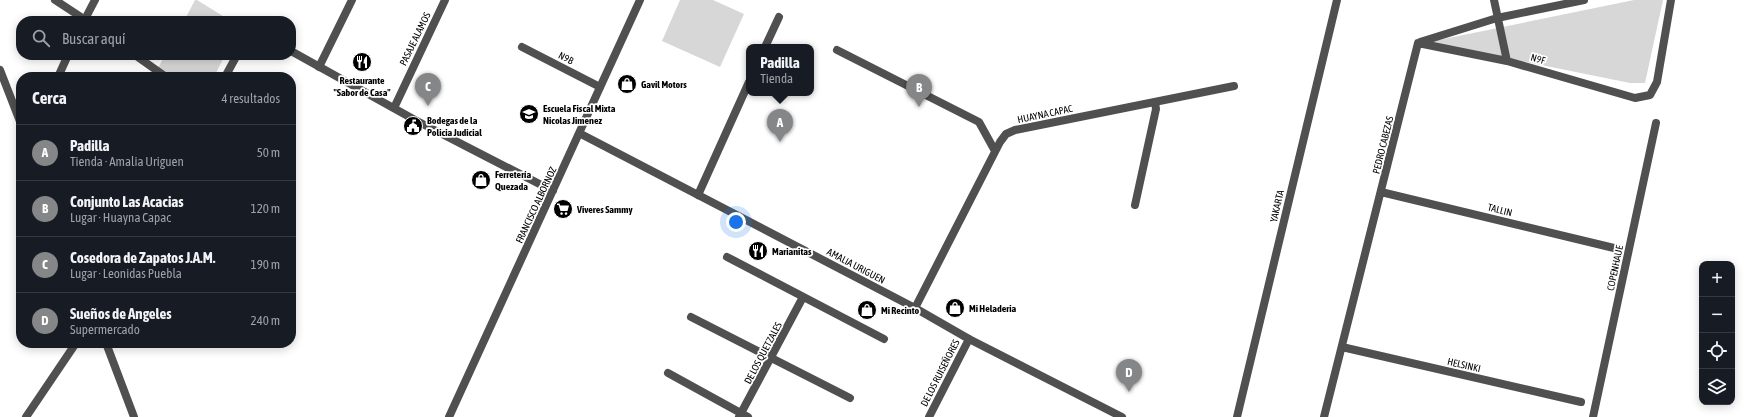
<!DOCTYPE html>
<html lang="es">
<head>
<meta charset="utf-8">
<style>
	:root { --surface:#171b24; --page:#242831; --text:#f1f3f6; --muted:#9ea1a6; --line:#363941; --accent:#858687 }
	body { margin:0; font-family:"Asap Condensed",sans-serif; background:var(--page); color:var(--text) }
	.controls { position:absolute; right:12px; bottom:12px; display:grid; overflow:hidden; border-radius:8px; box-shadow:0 2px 10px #0003 }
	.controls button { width:36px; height:36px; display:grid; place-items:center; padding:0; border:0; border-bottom:1px solid var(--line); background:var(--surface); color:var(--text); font:20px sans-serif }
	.you { position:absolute; left:736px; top:222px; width:14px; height:14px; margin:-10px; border:3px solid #fff; border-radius:50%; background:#1a73e8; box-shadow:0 0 0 6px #1a73e833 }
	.badge { display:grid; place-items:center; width:26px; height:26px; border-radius:50%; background:var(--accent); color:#fff; font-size:13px; font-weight:700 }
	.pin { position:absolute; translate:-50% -33px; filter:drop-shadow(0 1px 2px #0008) }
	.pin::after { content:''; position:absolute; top:21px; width:14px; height:12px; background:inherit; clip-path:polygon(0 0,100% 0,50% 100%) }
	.popup { position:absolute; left:746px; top:44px; width:68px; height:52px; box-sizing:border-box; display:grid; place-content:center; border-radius:8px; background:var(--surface); filter:drop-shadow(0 1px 3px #0005); font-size:13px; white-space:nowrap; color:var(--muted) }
	.popup b { font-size:15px; color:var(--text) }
	.popup::after { content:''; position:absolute; left:50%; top:100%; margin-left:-8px; border:8px solid transparent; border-top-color:var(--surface) }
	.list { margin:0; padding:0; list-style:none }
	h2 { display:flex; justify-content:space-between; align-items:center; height:52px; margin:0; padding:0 16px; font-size:17px }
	h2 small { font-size:13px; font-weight:400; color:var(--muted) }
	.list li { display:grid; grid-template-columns:26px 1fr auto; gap:12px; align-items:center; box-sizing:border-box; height:56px; padding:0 16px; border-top:1px solid var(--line) }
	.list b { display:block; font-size:15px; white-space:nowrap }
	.list p { margin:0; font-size:13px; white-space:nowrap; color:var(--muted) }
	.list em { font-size:13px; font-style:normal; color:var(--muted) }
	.icon { flex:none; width:22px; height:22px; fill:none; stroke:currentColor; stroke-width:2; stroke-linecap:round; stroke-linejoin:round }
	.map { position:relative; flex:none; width:1747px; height:417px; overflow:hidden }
	.search { position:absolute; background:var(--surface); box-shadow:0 2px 10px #0003; left:16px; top:16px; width:280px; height:44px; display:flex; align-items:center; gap:10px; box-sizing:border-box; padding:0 14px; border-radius:16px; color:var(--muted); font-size:15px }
	.panel { position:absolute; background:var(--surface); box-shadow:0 2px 10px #0003; left:16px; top:72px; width:280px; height:276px; border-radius:16px }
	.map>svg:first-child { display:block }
	.green { fill:#d7d7d7 }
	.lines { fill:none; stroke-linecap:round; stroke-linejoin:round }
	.minor { stroke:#505050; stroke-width:8 }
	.tertiary { stroke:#505050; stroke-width:8 }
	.labels { text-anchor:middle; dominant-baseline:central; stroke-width:3.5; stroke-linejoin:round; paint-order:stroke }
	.street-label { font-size:10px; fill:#000; stroke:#fff }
	.poi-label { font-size:10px; font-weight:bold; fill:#000; stroke:#fff; text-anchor:start }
</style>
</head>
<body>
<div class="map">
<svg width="1747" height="417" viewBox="0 0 1747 417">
	<rect width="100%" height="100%" fill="#fff"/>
	<path class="green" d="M 195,0 L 197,0 L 231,21 L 184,21 Z
		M 680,0 L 713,0 L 744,14 L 720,67 L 662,41 Z
		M 1634,0 L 1663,0 L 1645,83 L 1630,83 L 1429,42 Z
		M 165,55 L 225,55 L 214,77 L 172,77 L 158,68 Z"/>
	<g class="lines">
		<path class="minor" d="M 1494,0 L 1507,61
			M 84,21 L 95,0
			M 1420,42 L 1497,18 L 1584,0
			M 1418,43 L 1507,61 L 1635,98 L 1650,95 L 1657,82 L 1671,0
			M 522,47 L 600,87
			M 765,47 L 779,17
			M 837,50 L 979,122 L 995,151
			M 319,67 L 352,0
			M 58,77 L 68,55
			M 394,108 L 445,0
			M 1381,192 L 1614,248
			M 698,195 L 749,82
			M 1135,205 L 1156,109 L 1155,102
			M 727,257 L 884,339
			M 915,308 L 1000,142 L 1006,134 L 1015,130 L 1234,86
			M 691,317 L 850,398
			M 1342,347 L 1581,402
			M 668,373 L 748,417
			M 26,417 L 76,343
			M 739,417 L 803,297
			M 929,417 L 969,339
			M 1237,417 L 1337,0
			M 1324,417 L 1418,43
			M 1593,417 L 1656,123"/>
		<path class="tertiary" d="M 55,0 L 87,21
			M 291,51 L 415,120 L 553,191
			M 135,55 L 166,77
			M 0,70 L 21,124
			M 225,77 L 237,55
			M 579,133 L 915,308 L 969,339 L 1122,417
			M 106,343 L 134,417
			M 449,417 L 640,0"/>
	</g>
	<defs>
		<g id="restaurant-disc" transform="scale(1)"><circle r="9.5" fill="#000" stroke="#fff"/><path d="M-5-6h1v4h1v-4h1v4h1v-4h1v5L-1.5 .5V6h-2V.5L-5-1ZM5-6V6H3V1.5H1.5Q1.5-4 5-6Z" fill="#fff"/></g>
		<g id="shop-disc" transform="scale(1)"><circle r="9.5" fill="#000" stroke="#fff"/><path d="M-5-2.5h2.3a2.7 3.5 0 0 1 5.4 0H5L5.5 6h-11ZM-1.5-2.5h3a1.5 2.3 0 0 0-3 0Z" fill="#fff"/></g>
		<g id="school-disc" transform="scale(1)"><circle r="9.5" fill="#000" stroke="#fff"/><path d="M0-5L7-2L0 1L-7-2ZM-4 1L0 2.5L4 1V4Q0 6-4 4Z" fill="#fff"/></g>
		<g id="civic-disc" transform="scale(1)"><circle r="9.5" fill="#000" stroke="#fff"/><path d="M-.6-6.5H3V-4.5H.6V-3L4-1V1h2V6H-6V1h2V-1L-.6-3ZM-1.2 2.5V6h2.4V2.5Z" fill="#fff"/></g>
		<g id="supermarket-disc" transform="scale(1)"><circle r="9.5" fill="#000" stroke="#fff"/><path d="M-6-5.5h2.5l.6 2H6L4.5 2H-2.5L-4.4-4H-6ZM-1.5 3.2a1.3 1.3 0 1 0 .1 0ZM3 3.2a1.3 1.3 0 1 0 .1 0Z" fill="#fff"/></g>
	</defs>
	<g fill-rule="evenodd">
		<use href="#restaurant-disc" x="362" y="62"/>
		<use href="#shop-disc" x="627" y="84"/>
		<use href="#school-disc" x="529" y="114"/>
		<use href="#civic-disc" x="413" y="126"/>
		<use href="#shop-disc" x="481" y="180"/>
		<use href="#supermarket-disc" x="563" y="209"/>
		<use href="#restaurant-disc" x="758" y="251"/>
		<use href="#shop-disc" x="955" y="308"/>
		<use href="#shop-disc" x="867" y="310"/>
	</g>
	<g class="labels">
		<g class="street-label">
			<text transform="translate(415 39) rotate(-64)">PASAJE ALAMOS</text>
			<text transform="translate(566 58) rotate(28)">N9B</text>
			<text transform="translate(1538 59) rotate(16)">N9F</text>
			<text transform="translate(1045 114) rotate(-12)">HUAYNA CAPAC</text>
			<text transform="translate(1383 145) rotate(-76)">PEDRO CABEZAS</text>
			<text transform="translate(536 205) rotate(-65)">FRANCISCO ALBORNOZ</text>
			<text transform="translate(1277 206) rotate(-77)">YAKARTA</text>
			<text transform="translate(1500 210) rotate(14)">TALLIN</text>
			<text transform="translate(856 266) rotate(28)">AMALIA URIGUEN</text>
			<text transform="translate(1615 268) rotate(-78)">COPENHAUE</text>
			<text transform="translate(763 353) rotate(-62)">DE LOS QUETZALES</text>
			<text transform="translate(1464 365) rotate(13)">HELSINKI</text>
			<text transform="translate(940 373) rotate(-63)">DE LOS RUISEÑORES</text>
		</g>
		<g class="poi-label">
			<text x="362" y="80" text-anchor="middle">Restaurante<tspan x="362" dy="12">"Sabor de Casa"</tspan></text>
			<text x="641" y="84">Gavil Motors</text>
			<text x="543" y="108">Escuela Fiscal Mixta<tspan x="543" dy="12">Nicolas Jimenez</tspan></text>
			<text x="427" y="120">Bodegas de la<tspan x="427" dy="12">Policia Judicial</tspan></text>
			<text x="495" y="174">Ferretería<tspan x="495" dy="12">Quezada</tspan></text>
			<text x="577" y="209">Viveres Sammy</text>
			<text x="772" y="251">Marianitas</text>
			<text x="969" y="308">Mi Heladeria</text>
			<text x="881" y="310">Mi Recinto</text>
		</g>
	</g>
</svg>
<div class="controls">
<button>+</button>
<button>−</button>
<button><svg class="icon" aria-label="locate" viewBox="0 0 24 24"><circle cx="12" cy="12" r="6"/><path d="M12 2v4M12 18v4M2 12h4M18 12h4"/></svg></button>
<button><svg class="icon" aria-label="layers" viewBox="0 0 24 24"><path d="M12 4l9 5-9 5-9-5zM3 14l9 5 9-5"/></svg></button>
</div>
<div class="you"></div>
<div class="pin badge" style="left:780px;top:142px">A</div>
<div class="popup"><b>Padilla</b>Tienda</div>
<div class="pin badge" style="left:919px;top:107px">B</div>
<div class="pin badge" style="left:428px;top:106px">C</div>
<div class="pin badge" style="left:1129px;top:392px">D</div>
<div class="search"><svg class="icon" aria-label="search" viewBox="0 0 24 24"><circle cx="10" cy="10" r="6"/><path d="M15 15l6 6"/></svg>Buscar aquí</div>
<section class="panel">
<h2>Cerca<small>4 resultados</small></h2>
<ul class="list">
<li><span class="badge">A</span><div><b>Padilla</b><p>Tienda · Amalia Uriguen</p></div><em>50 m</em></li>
<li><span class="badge">B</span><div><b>Conjunto Las Acacias</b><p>Lugar · Huayna Capac</p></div><em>120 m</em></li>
<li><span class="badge">C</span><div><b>Cosedora de Zapatos J.A.M.</b><p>Lugar · Leonidas Puebla</p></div><em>190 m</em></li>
<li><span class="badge">D</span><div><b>Sueños de Angeles</b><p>Supermercado</p></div><em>240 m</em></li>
</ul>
</section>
</div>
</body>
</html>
